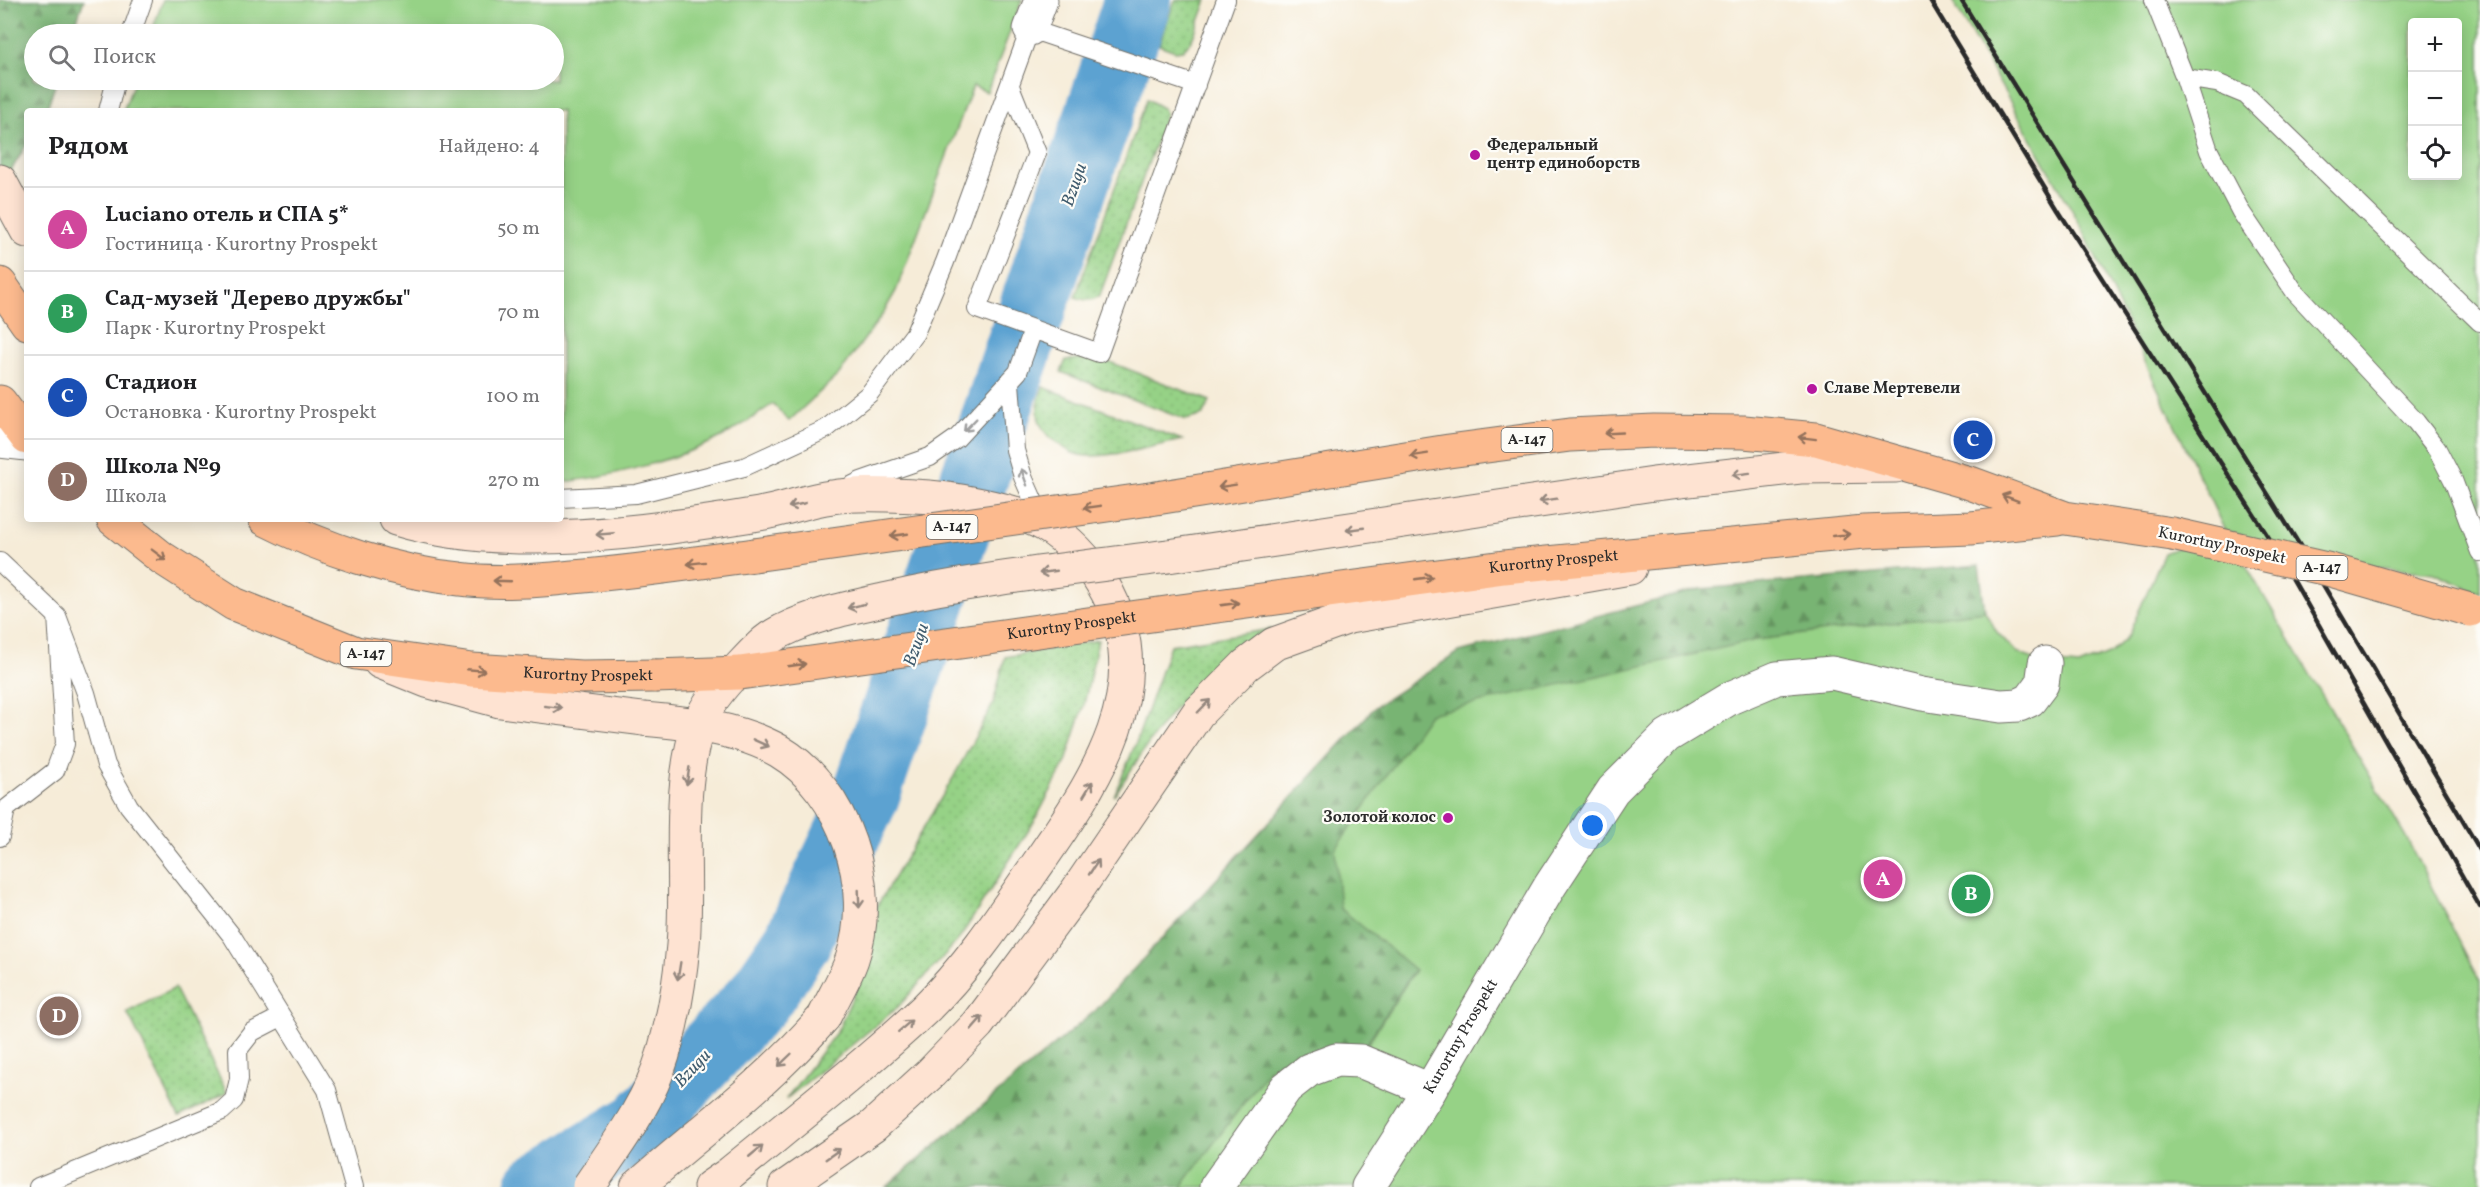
<!DOCTYPE html>
<html lang="ru">
<head>
<meta charset="utf-8">
<style>
	:root { --surface:#fff; --page:#f2f2f2; --text:#202124; --muted:#757577; --line:#e0e0e0; --accent:#b5179e }
	body { margin:0; font-family:Vollkorn,serif; background:var(--page); color:var(--text) }
	.controls { position:absolute; right:18px; top:18px; display:grid; overflow:hidden; border-radius:6px; box-shadow:0 3px 15px #0003 }
	.controls button { width:54px; height:54px; display:grid; place-items:center; padding:0; border:0; border-bottom:2px solid var(--line); background:var(--surface); color:var(--text); font:30px sans-serif }
	.you { position:absolute; left:1593px; top:826px; width:21px; height:21px; margin:-15px; border:4px solid #fff; border-radius:50%; background:#1a73e8; box-shadow:0 0 0 9px #1a73e833 }
	.badge { display:grid; place-items:center; width:39px; height:39px; border-radius:50%; background:var(--accent); color:#fff; font-size:20px; font-weight:700 }
	.pin { position:absolute; translate:-50% -50%; border:3px solid #fff; box-shadow:0 2px 6px #0006 }
	.list { margin:0; padding:0; list-style:none }
	h2 { display:flex; justify-content:space-between; align-items:center; height:78px; margin:0; padding:0 24px; font-size:26px }
	h2 small { font-size:20px; font-weight:400; color:var(--muted) }
	.list li { display:grid; grid-template-columns:39px 1fr auto; gap:18px; align-items:center; box-sizing:border-box; height:84px; padding:0 24px; border-top:2px solid var(--line) }
	.list b { display:block; font-size:22px; white-space:nowrap }
	.list p { margin:0; font-size:20px; white-space:nowrap; color:var(--muted) }
	.list em { font-size:20px; font-style:normal; color:var(--muted) }
	.icon { flex:none; width:33px; height:33px; fill:none; stroke:currentColor; stroke-width:2; stroke-linecap:round; stroke-linejoin:round }
	.map { position:relative; flex:none; width:2480px; height:1187px; overflow:hidden }
	.search { position:absolute; background:var(--surface); box-shadow:0 3px 15px #0003; left:24px; top:24px; width:540px; height:66px; display:flex; align-items:center; gap:15px; box-sizing:border-box; padding:0 21px; border-radius:33px; color:var(--muted); font-size:22px }
	.panel { position:absolute; background:var(--surface); box-shadow:0 3px 15px #0003; left:24px; top:108px; width:540px; height:414px; border-radius:6px }
	.map>svg:first-child { display:block }
	.grass { fill:url(#grass-dots); stroke:#607e58; stroke-width:1.5 }
	.forest { fill:url(#forest-firs); stroke:#52704f; stroke-width:1.5 }
	.green { fill:#96d286; stroke:#607e58; stroke-width:1.5; fill-rule:evenodd }
	.lines { fill:none; stroke-linecap:round; stroke-linejoin:round }
	.river { stroke:#5ca2d1; stroke-width:68 }
	.lane-casing { stroke:#726f68; stroke-width:20 }
	.street-casing { stroke:#726f68; stroke-width:35 }
	.secondary-casing { stroke:#726f68; stroke-width:35 }
	.primary-casing { stroke:#726f68; stroke-width:35 }
	.lane { stroke:#fff; stroke-width:18 }
	.street { stroke:#fff; stroke-width:33 }
	.secondary { stroke:#fee3d2; stroke-width:33 }
	.primary { stroke:#fcba8e; stroke-width:33 }
	.rail { stroke:#2b2b2b; stroke-width:4.5 }
	.secondary-bridge-casing { stroke:#726f68; stroke-width:35; stroke-linecap:butt }
	.primary-bridge-casing { stroke:#726f68; stroke-width:35; stroke-linecap:butt }
	.secondary-bridge { stroke:#fee3d2; stroke-width:33 }
	.primary-bridge { stroke:#fcba8e; stroke-width:33 }
	.oneway { stroke:#a0a0a0 }
	.oneway2 { stroke:#94725c }
	.oneway3 { stroke:#94877e }
	.poi-dot { fill:#b5179e; stroke:#fdfcf7; stroke-width:2 }
	.labels { text-anchor:middle; dominant-baseline:central; stroke-width:4.5; stroke-linejoin:round; paint-order:stroke }
	.shield { fill:#fdfcf7; stroke:#6a6a68; stroke-width:1.5 }
	.shield-label { font-size:15px; font-weight:bold; fill:#2b2b2b }
	.poi-label { font-size:16px; font-weight:bold; fill:#2b2b2b; stroke:#fdfcf7; text-anchor:start }
	.street-label { font-size:16px; fill:#2b2b2b; stroke:#fdfcf7 }
	.water-label { font-size:18px; font-style:italic; fill:#3f5b6d; stroke:#fdfcf7 }
</style>
</head>
<body>
<div class="map">
<svg width="2480" height="1187" viewBox="0 0 2480 1187">
	<defs>
		<pattern id="grass-dots" width="8" height="8" patternUnits="userSpaceOnUse" patternTransform="scale(1.5)"><rect width="8" height="8" fill="#96d286"/><path d="M2 2h.1M6 6h.1" fill="none" stroke="#81b474" stroke-width="1.8" stroke-linecap="round"/></pattern>
		<pattern id="forest-firs" width="22" height="20" patternUnits="userSpaceOnUse" patternTransform="scale(1.5)"><rect width="22" height="20" fill="#78b473"/><path d="M5 1l3.5 6h-7zM16 11l3.5 6h-7z" fill="#63935f"/></pattern>
	</defs>
	<rect width="100%" height="100%" fill="#fdfcf7"/>
	<filter id="ink" filterUnits="userSpaceOnUse"><feTurbulence type="fractalNoise" baseFrequency=".0167" numOctaves="2"/><feDisplacementMap in="SourceGraphic" scale="12" xChannelSelector="R" yChannelSelector="G"/><feConvolveMatrix kernelMatrix="1 2 1 2 8 2 1 2 1" color-interpolation-filters="sRGB"/></filter>
	<filter id="wash" filterUnits="userSpaceOnUse"><feTurbulence type="fractalNoise" baseFrequency=".008" numOctaves="4" result="noise"/><feDisplacementMap in="SourceGraphic" scale="24" xChannelSelector="R" yChannelSelector="G"/><feGaussianBlur stdDeviation="1.35" result="paint"/><feColorMatrix in="noise" values="0 0 0 0 0 0 0 0 0 0 0 0 0 0 0 0 0 1.4 0 .05"/><feComposite in="paint" operator="in"/></filter>
	<g filter="url(#wash)">
		<rect width="100%" height="100%" fill="#f6ecd8"/>
		<path class="grass" d="M 1175,0 L 1207,0 L 1192,40 L 1183,50 L 1175,51 L 1159,45 Z
			M 1147,99 L 1163,108 L 1166,115 L 1100,295 C 1091,303 1085,300 1075,297 Z
			M 1089,354 L 1210,401 L 1203,415 L 1186,420 L 1061,372 L 1066,360 L 1082,359 Z
			M 1043,387 L 1182,440 C 1157,445 1094,463 1073,453 C 1065,449 1057,443 1050,437 C 1034,423 1036,404 1043,387 Z
			M 1272,629 C 1197,665 1158,728 1114,796 L 1137,740 L 1170,645 Z
			M 1098,640 L 1084,705 L 1066,762 L 1034,822 L 959,939 L 898,1007 L 786,1099 L 838,1030 L 866,966 L 877,906 L 953,778 L 993,704 L 1005,657 Z
			M 175,988 L 227,1093 L 179,1117 L 127,1012 Z"/>
		<path class="forest" d="M 0,0 L 84,0 L 72,34 L 34,34 L 34,80 L 57,80 L 46,111 L 27,111 L 27,144 L 0,189 Z
			M 1979,565 L 1985,611 L 1757,640 L 1340,908 L 1415,969 L 1360,1054 L 1270,1068 L 1181,1187 L 886,1187 L 1096,1010 L 1376,706 L 1459,652 L 1700,589 Z"/>
		<path class="green" d="M 163,0 L 1022,0 L 987,92 L 973,86 L 896,291 L 882,315 L 839,374 L 789,421 L 773,404 C 758,414 745,424 730,432 C 689,457 608,478 561,482 L 561,111 L 123,111 L 135,80 L 554,80 L 554,34 L 151,34 Z
			M 1952,0 L 2480,0 L 2480,593 L 2434,573 L 2306,560 L 2225,530 L 2406,837 L 2480,982 L 2480,1187 L 1181,1187 L 1270,1068 L 1298,1053 L 1328,1050 L 1361,1054 L 1415,970 L 1340,908 L 1335,850 L 1429,714 L 1757,640 L 1985,611 L 1997,632 L 2017,653 L 2045,663 L 2079,666 L 2111,653 L 2128,636 L 2164,553 L 2224,529 L 2081,226 ZM 2412,22 L 2458,22 L 2458,176 L 2412,176 Z"/>
		<g class="lines">
			<path class="river" d="M 539,1187 L 641,1125 L 759,998 L 797,942 L 866,795 L 1138,0"/>
		</g>
	</g>
	<g filter="url(#ink)">
		<g class="lines">
			<g class="lane-casing">
				<path id="lane" d="M 2154,0 L 2185,78
					M 131,34 L 143,0
					M 1010,86 L 1037,153 L 977,309 L 1099,353 L 1226,0
					M 108,111 L 116,80
					M 2480,322 L 2246,95 L 2217,83 L 2185,78 L 2209,151 L 2241,212 L 2295,292 L 2416,422 L 2437,449 L 2453,480 L 2480,552
					M 1010,383 L 1015,450 L 1023,477 L 1042,520
					M 847,488 L 861,481 L 930,457 L 957,438 L 1018,372 L 1033,330
					M 561,498 L 636,494 L 744,467 L 826,429 L 869,394 L 915,333 L 945,262 L 1030,29 L 1196,85
					M 0,562 L 57,616 L 65,744 L 55,771 L 6,809 L 0,837
					M 57,616 L 86,693 L 106,765 L 129,806 L 232,936 L 327,1090 L 354,1187
					M 38,1187 L 222,1111 L 234,1100 L 239,1079 L 238,1050 L 252,1032 L 281,1017"/>
			</g>
			<g class="street-casing">
				<g id="street">
					<path d="M 1030,29 L 1041,0"/>
					<path d="M 0,441 L 27,444"/>
					<path d="M 1216,1187 L 1286,1088 L 1309,1070 L 1336,1060 L 1360,1061 L 1430,1090"/>
					<path id="s1" d="M 1368,1187 L 1430,1090 L 1550,886 L 1613,790 L 1667,736 L 1730,698 L 1777,678 L 1832,673 L 1922,694 L 2001,706 L 2019,705 L 2030,700 L 2042,684 L 2045,663"/>
				</g>
			</g>
			<g class="secondary-casing">
				<path id="secondary" d="M 0,181 L 27,231
					M 396,519 C 507,553 646,532 759,514 C 784,510 807,500 832,497 C 858,493 888,495 914,496 C 948,497 1016,509 1045,525 C 1067,538 1089,561 1102,583 C 1165,688 1089,790 1030,875 C 998,922 965,970 924,1010 C 862,1068 795,1120 729,1174 L 710,1187
					M 1168,556 L 1654,484 L 1800,467 L 1896,466
					M 380,662 L 427,681 L 500,701 L 643,719
					M 637,1187 C 700,1132 769,1081 824,1017
					M 785,1187 L 873,1126 L 931,1073 L 978,1024 L 1076,892 L 1198,713 L 1246,665 L 1274,644 L 1349,617 L 1630,568"/>
			</g>
			<g class="primary-casing">
				<g id="primary">
					<path d="M 0,284 L 27,323"/>
					<path d="M 0,402 L 27,438"/>
					<path d="M 1150,499 L 1449,451 L 1570,435 L 1654,431 L 1744,432 L 1816,439 L 1970,483 L 2065,518 L 2172,534"/>
					<path id="s2" d="M 113,519 L 162,558 L 234,604 L 356,653 L 472,670 L 581,677 L 655,676"/>
					<path d="M 265,519 C 324,549 393,572 460,579 C 497,584 536,581 573,577 C 634,572 694,563 754,555"/>
					<path id="s3" d="M 1173,612 L 1504,567 L 1864,532 L 1971,528 L 2057,519"/>
				</g>
			</g>
			<use href="#lane" class="lane"/>
			<use href="#street" class="street"/>
			<use href="#secondary" class="secondary"/>
			<use href="#primary" class="primary"/>
			<path class="rail" d="M 1930,0 L 2058,210 L 2271,541 L 2480,907
				M 1961,0 L 2302,549 L 2480,850"/>
			<g class="secondary-bridge-casing">
				<path id="secondary-bridge" d="M 643,719 C 688,723 739,728 779,751 C 845,790 877,888 852,959 C 845,979 833,998 824,1017
					M 589,1186 C 618,1143 648,1105 663,1055 C 673,1020 680,981 683,945 C 689,875 675,790 699,724 C 707,703 724,683 740,667 C 752,654 766,638 782,631 C 815,614 853,607 888,599 C 980,578 1075,569 1168,556"/>
			</g>
			<g class="primary-bridge-casing">
				<g id="primary-bridge">
					<path d="M 2172,534 L 2327,569 L 2470,610"/>
					<path d="M 754,555 L 1150,499"/>
					<path id="s4" d="M 655,676 L 740,673 L 1173,612"/>
				</g>
			</g>
			<use href="#secondary-bridge" class="secondary-bridge"/>
			<use href="#primary-bridge" class="primary-bridge"/>
		</g>
		<defs><path id="oneway-shaft" d="M-6 0H5M1.5-3L5.5 0L1.5 3" fill="none" stroke-width="1.6" stroke-linecap="round" stroke-linejoin="round" transform="scale(1.5)"/></defs>
		<g class="oneway">
			<use href="#oneway-shaft" transform="translate(970 425) rotate(135)"/>
			<use href="#oneway-shaft" transform="translate(1024 477) rotate(-110)"/>
		</g>
		<g class="oneway2">
			<use href="#oneway-shaft" transform="translate(1613 433) rotate(177)"/>
			<use href="#oneway-shaft" transform="translate(1807 438) rotate(-173)"/>
			<use href="#oneway-shaft" transform="translate(1419 455) rotate(171)"/>
			<use href="#oneway-shaft" transform="translate(1227 486) rotate(171)"/>
			<use href="#oneway-shaft" transform="translate(2010 498) rotate(-160)"/>
			<use href="#oneway-shaft" transform="translate(1092 507) rotate(172)"/>
			<use href="#oneway-shaft" transform="translate(899 535) rotate(172)"/>
			<use href="#oneway-shaft" transform="translate(1841 535) rotate(-6)"/>
			<use href="#oneway-shaft" transform="translate(159 555) rotate(37)"/>
			<use href="#oneway-shaft" transform="translate(696 563) rotate(173)"/>
			<use href="#oneway-shaft" transform="translate(1424 578) rotate(-8)"/>
			<use href="#oneway-shaft" transform="translate(502 581) rotate(-178)"/>
			<use href="#oneway-shaft" transform="translate(1230 604) rotate(-8)"/>
			<use href="#oneway-shaft" transform="translate(797 665) rotate(-8)"/>
			<use href="#oneway-shaft" transform="translate(476 670) rotate(5)"/>
		</g>
		<g class="oneway3">
			<use href="#oneway-shaft" transform="translate(1741 474) rotate(173)"/>
			<use href="#oneway-shaft" transform="translate(1548 500) rotate(171)"/>
			<use href="#oneway-shaft" transform="translate(797 505) rotate(167)"/>
			<use href="#oneway-shaft" transform="translate(1355 529) rotate(172)"/>
			<use href="#oneway-shaft" transform="translate(605 534) rotate(175)"/>
			<use href="#oneway-shaft" transform="translate(1048 572) rotate(172)"/>
			<use href="#oneway-shaft" transform="translate(856 606) rotate(166)"/>
			<use href="#oneway-shaft" transform="translate(1204 706) rotate(-46)"/>
			<use href="#oneway-shaft" transform="translate(553 707) rotate(7)"/>
			<use href="#oneway-shaft" transform="translate(761 743) rotate(24)"/>
			<use href="#oneway-shaft" transform="translate(688 776) rotate(99)"/>
			<use href="#oneway-shaft" transform="translate(1088 789) rotate(-59)"/>
			<use href="#oneway-shaft" transform="translate(1094 867) rotate(-56)"/>
			<use href="#oneway-shaft" transform="translate(859 899) rotate(88)"/>
			<use href="#oneway-shaft" transform="translate(679 971) rotate(99)"/>
			<use href="#oneway-shaft" transform="translate(977 1023) rotate(-49)"/>
			<use href="#oneway-shaft" transform="translate(905 1026) rotate(-41)"/>
			<use href="#oneway-shaft" transform="translate(785 1060) rotate(136)"/>
			<use href="#oneway-shaft" transform="translate(756 1151) rotate(-40)"/>
			<use href="#oneway-shaft" transform="translate(833 1154) rotate(-35)"/>
		</g>
	</g>
	<g class="poi-dot">
		<circle cx="1475" cy="155" r="6"/>
		<circle cx="1812" cy="389" r="6"/>
		<circle cx="1448" cy="818" r="6"/>
	</g>
	<g class="labels">
		<g class="shield">
			<rect x="1501.5" y="428" width="51" height="24" rx="4.5"/>
			<rect x="926.5" y="515" width="51" height="24" rx="4.5"/>
			<rect x="2296.5" y="556" width="51" height="24" rx="4.5"/>
			<rect x="340.5" y="642" width="51" height="24" rx="4.5"/>
		</g>
		<g class="shield-label">
			<text x="1527" y="440">А-147</text>
			<text x="952" y="527">А-147</text>
			<text x="2322" y="568">А-147</text>
			<text x="366" y="654">А-147</text>
		</g>
		<g class="poi-label">
			<text x="1487" y="146">Федеральный<tspan x="1487" dy="18">центр единоборств</tspan></text>
			<text x="1824" y="389">Славе Мертевели</text>
			<text x="1436" y="818" text-anchor="end">Золотой колос</text>
		</g>
		<g class="street-label">
			<text transform="translate(2222 546) rotate(12)">Kurortny Prospekt</text>
			<text stroke="none"><textPath href="#s3" startOffset="384">Kurortny Prospekt</textPath></text>
			<text stroke="none"><textPath href="#s4" startOffset="420">Kurortny Prospekt</textPath></text>
			<text stroke="none"><textPath href="#s2" startOffset="513">Kurortny Prospekt</textPath></text>
			<text stroke="none"><textPath href="#s1" startOffset="177">Kurortny Prospekt</textPath></text>
		</g>
		<g class="water-label">
			<text transform="translate(1075 185) rotate(-71)">Bzugu</text>
			<text transform="translate(917 645) rotate(-71)">Bzugu</text>
			<text transform="translate(693 1069) rotate(-47)">Bzugu</text>
		</g>
	</g>
</svg>
<div class="controls">
<button>+</button>
<button>−</button>
<button><svg class="icon" aria-label="locate" viewBox="0 0 24 24"><circle cx="12" cy="12" r="6"/><path d="M12 2v4M12 18v4M2 12h4M18 12h4"/></svg></button>
</div>
<div class="you"></div>
<div class="pin badge" style="left:1883px;top:879px;background:#d1479c">A</div>
<div class="pin badge" style="left:1971px;top:894px;background:#2e9e5b">B</div>
<div class="pin badge" style="left:1973px;top:440px;background:#1a4fb4">C</div>
<div class="pin badge" style="left:59px;top:1016px;background:#8d6e63">D</div>
<div class="search"><svg class="icon" aria-label="search" viewBox="0 0 24 24"><circle cx="10" cy="10" r="6"/><path d="M15 15l6 6"/></svg>Поиск</div>
<section class="panel">
<h2>Рядом<small>Найдено: 4</small></h2>
<ul class="list">
<li><span class="badge" style="background:#d1479c">A</span><div><b>Luciano отель и СПА 5*</b><p>Гостиница · Kurortny Prospekt</p></div><em>50 m</em></li>
<li><span class="badge" style="background:#2e9e5b">B</span><div><b>Сад-музей &quot;Дерево дружбы&quot;</b><p>Парк · Kurortny Prospekt</p></div><em>70 m</em></li>
<li><span class="badge" style="background:#1a4fb4">C</span><div><b>Стадион</b><p>Остановка · Kurortny Prospekt</p></div><em>100 m</em></li>
<li><span class="badge" style="background:#8d6e63">D</span><div><b>Школа №9</b><p>Школа</p></div><em>270 m</em></li>
</ul>
</section>
</div>
</body>
</html>
